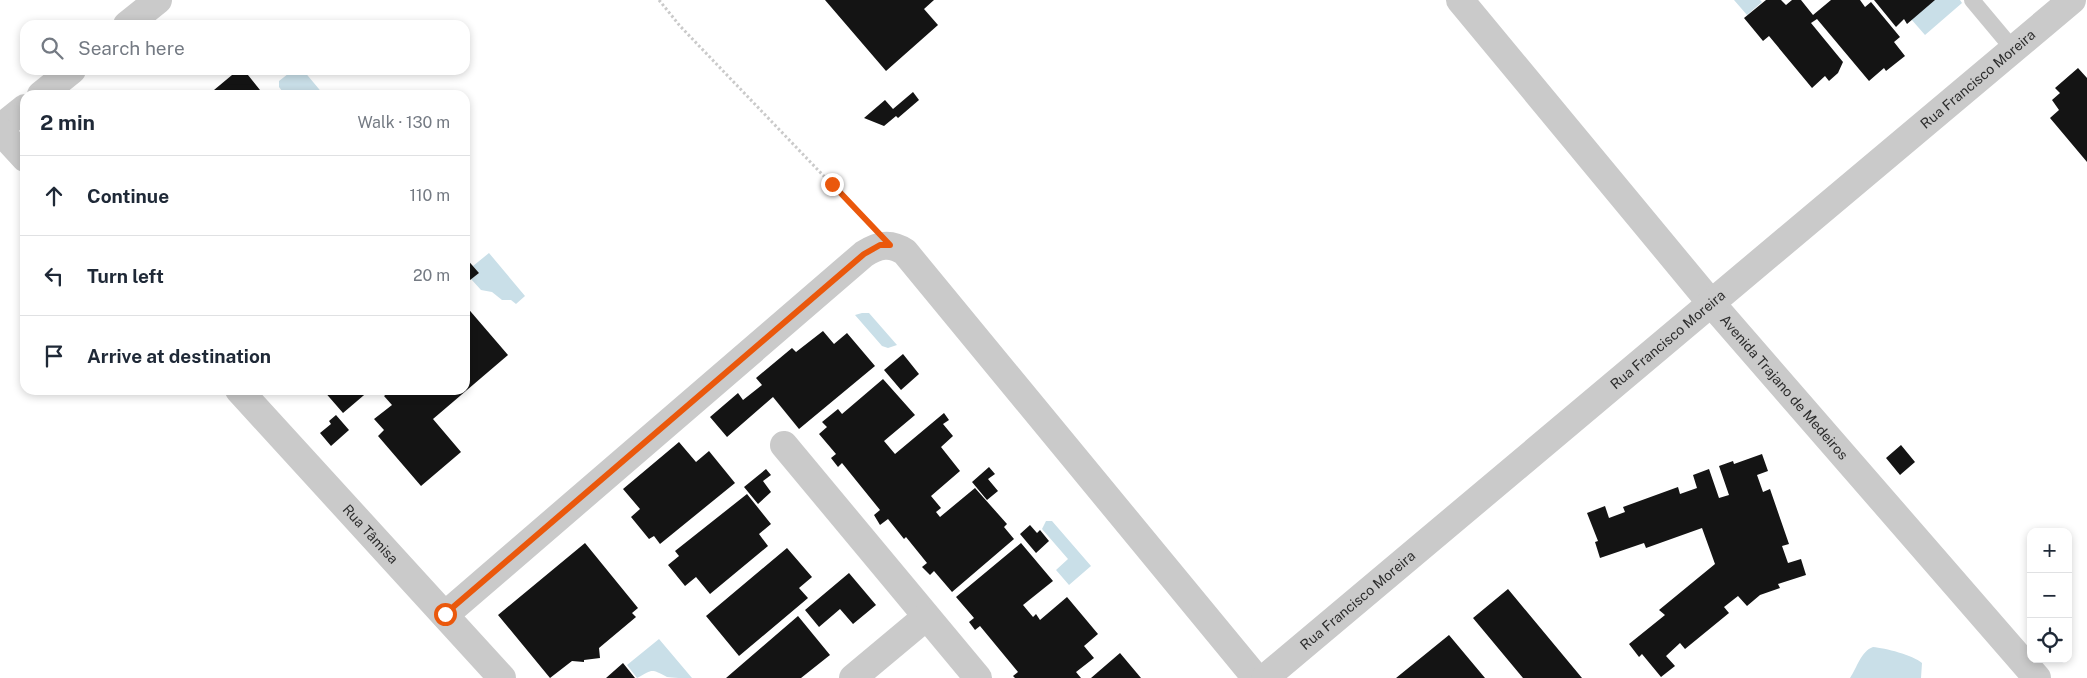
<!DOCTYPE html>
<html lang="en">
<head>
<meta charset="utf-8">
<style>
	:root { --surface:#fff; --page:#f6f6f7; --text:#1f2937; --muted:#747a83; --line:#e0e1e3 }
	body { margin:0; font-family:"Public Sans",sans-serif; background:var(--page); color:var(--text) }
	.controls { position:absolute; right:15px; bottom:15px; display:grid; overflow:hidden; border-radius:10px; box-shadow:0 2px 8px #0003 }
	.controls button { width:45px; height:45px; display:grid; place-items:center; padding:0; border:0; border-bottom:1px solid var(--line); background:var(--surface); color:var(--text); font:25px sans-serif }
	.stop { position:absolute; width:15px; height:15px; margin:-11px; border:4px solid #ea580c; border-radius:50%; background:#fff }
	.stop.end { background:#ea580c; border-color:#fff; box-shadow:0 1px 5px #0008 }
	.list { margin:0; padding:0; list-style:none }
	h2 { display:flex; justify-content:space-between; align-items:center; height:65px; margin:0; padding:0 20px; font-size:21px }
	h2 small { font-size:16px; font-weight:400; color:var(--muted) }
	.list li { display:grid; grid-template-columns:32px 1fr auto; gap:15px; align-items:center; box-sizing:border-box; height:80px; padding:0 20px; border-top:1px solid var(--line) }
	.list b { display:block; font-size:19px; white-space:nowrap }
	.list em { font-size:16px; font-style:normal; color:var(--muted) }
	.icon { flex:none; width:28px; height:28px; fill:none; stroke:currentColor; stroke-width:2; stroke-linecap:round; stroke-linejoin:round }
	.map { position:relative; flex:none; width:2087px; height:678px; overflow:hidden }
	.search { position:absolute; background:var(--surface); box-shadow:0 2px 8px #0003; left:20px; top:20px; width:450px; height:55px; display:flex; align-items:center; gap:12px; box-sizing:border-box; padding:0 18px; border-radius:15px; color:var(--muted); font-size:19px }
	.panel { position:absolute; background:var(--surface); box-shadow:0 2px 8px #0003; left:20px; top:90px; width:450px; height:305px; border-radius:15px }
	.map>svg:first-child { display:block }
	.water { fill:#c9dfe8 }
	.building { fill:#141414 }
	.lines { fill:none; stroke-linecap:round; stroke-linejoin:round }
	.path { stroke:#cacaca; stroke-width:3; stroke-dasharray:2.5 2.5; stroke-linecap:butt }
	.service { stroke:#cacaca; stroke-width:16 }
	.minor { stroke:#cacaca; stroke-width:28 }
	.route { stroke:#ea580c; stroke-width:6 }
	.labels { text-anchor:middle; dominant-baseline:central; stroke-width:5; stroke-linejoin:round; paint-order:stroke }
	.street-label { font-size:14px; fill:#2d2d2d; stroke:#fff }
</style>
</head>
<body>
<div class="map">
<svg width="2087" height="678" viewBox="0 0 2087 678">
	<rect width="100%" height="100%" fill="#fff"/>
	<path class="water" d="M 1734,0 L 1760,0 L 1762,2 L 1747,15 Z
		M 1934,0 L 1960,0 L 1962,3 L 1925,35 L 1911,19 Z
		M 293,70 L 303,70 L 324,95 L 285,95 L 279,87 L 279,81 Z
		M 489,253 L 525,296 L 516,304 L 511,300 L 502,300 L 492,292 L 481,290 L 471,279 L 479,273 L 473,266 Z
		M 862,313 L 869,313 L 897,345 L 888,348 L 882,346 L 855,315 Z
		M 1046,521 L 1052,521 L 1091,566 L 1069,585 L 1056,570 L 1068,559 L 1042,529 Z
		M 659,639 L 692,678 C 685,678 672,678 667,677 C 650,668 653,670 637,678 L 627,665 Z
		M 1873,647 C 1885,648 1913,655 1922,663 L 1921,678 L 1850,678 C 1857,668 1861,651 1873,647 Z"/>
	<path class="building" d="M 825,0 L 934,0 L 924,9 L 938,25 L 886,71 Z
		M 1766,0 L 1781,0 L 1786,5 L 1792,0 L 1801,0 L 1813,15 L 1831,0 L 1860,0 L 1865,7 L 1871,2 L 1900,37 L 1894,42 L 1905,56 L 1886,71 L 1884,68 L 1869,81 L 1817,19 L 1811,23 L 1843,62 L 1838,73 L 1829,81 L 1825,76 L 1812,88 L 1769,36 L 1763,41 L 1744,18 Z
		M 1874,0 L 1935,0 L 1907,24 L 1904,19 L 1896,27 Z
		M 2078,68 L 2087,78 L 2087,162 L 2050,118 L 2059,110 L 2052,100 L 2060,93 L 2055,88 Z
		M 238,70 L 244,70 L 264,95 L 208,95 Z
		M 913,92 L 919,100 L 898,118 L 896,116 L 884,126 L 864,118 L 885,100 L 893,109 Z
		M 465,257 L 479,273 L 465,284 Z
		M 465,305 L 508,355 L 433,419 L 461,452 L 421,486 L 378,436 L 384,430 L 374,419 L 392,405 L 384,396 L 391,390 L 465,390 Z
		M 823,331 L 834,344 L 847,333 L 875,366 L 799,429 L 773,397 L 727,437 L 710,417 L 738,393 L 743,400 L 762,385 L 756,378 L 792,348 L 796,352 Z
		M 903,354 L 919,374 L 901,390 L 884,370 Z
		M 883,379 L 915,415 L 884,441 L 895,454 L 944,413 L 949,420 L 943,424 L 953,436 L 941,447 L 960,471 L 931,496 L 941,508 L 936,512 L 940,517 L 975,488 L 1007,524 L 1004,527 L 1014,539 L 952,592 L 934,571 L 930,575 L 922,567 L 927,563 L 906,537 L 904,539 L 888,519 L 880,525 L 874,515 L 880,510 L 842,463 L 838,467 L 831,458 L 836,454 L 819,434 L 827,427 L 822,422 L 838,409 L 842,414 Z
		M 323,390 L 370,390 L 343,413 Z
		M 336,415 L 349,430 L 331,446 L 320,433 L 331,424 L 329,421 Z
		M 679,442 L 696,462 L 709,451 L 735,483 L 660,544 L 654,536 L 649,539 L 631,517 L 640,509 L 623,489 Z
		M 1901,445 L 1915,462 L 1900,475 L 1886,458 Z
		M 1762,454 L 1768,471 L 1757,475 L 1763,492 L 1770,489 L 1789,544 L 1782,546 L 1788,563 L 1801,559 L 1806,575 L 1778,584 L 1780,588 L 1760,595 L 1747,606 L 1738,596 L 1724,607 L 1729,613 L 1685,649 L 1680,643 L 1666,656 L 1675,666 L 1661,677 L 1642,654 L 1639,657 L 1629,644 L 1665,615 L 1659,610 L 1715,564 L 1702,528 L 1646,548 L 1644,543 L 1600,558 L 1595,542 L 1598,541 L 1587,513 L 1605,506 L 1609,518 L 1625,512 L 1623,507 L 1678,487 L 1680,494 L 1697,488 L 1693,475 L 1709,469 L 1719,498 L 1729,495 L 1719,466 L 1733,461 L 1734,464 Z
		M 989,467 L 995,474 L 988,479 L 998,491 L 987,500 L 972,482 Z
		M 766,469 L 771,475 L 763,481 L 771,492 L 758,504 L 744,487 Z
		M 747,494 L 771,524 L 759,534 L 768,546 L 710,594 L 696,577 L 685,586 L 668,565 L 679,556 L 675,551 Z
		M 1030,525 L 1037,533 L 1040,530 L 1049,541 L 1036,553 L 1020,534 Z
		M 585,543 L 638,608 L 632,613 L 636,617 L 599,648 L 600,658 L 584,660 L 584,662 L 572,661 L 550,678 L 498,615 Z
		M 1021,543 L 1053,581 L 1023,605 L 1033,617 L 1036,614 L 1040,620 L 1067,597 L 1098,634 L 1084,646 L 1094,658 L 1076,672 L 1081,678 L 1015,678 L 1013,676 L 1018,672 L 980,626 L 975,630 L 969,622 L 974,618 L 956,597 Z
		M 787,548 L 812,577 L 799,588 L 808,598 L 739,656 L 706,616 Z
		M 849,573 L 876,605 L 853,624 L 840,609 L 819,627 L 805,610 Z
		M 1508,589 L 1582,678 L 1523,678 L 1473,618 Z
		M 798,616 L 830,655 L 801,678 L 726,678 Z
		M 1449,635 L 1485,678 L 1396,678 Z
		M 1120,653 L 1141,678 L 1091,678 Z
		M 623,663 L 635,678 L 606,678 Z"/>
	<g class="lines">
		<path class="path" d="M 659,0 L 680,26 L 864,218"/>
		<path class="service" d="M 1972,0 L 2013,49"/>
		<g class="minor">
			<path id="s1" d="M 1460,0 L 1711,303 L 2037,678"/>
			<path d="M 127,25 L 158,0"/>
			<path d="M 41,95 L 72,70"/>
			<path d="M 0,128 L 25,108"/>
			<path d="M 0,131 L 25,158"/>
			<path id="s2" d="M 239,390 L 502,678"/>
			<path d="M 784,445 L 978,678"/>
			<path d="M 445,615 L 864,254 C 878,245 890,242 905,252 L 1256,678"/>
			<path d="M 853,678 L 926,617"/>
			<path id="s3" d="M 1265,678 L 2072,0"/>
		</g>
	</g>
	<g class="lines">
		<path class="route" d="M 445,614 L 864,254 L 880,245 L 890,245 L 832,184"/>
	</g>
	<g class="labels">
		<g class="street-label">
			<text stroke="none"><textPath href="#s3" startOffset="931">Rua Francisco Moreira</textPath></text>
			<text stroke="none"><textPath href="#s3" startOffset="526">Rua Francisco Moreira</textPath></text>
			<text stroke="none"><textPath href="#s1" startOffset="505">Avenida Trajano de Medeiros</textPath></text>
			<text stroke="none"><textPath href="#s2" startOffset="195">Rua Tâmisa</textPath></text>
			<text stroke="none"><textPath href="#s3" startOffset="121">Rua Francisco Moreira</textPath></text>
		</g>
	</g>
</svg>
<div class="controls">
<button>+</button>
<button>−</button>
<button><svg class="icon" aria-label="locate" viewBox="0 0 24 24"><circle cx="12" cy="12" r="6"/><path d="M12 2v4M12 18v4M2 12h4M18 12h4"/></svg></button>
</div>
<div class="stop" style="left:445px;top:614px"></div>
<div class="stop end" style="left:832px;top:184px"></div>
<div class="search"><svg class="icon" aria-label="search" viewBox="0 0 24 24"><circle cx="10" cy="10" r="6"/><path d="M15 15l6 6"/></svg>Search here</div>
<section class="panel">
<h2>2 min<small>Walk · 130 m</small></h2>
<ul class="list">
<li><svg class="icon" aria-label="ahead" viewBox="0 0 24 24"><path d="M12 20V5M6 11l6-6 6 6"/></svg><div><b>Continue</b></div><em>110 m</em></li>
<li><svg class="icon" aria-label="left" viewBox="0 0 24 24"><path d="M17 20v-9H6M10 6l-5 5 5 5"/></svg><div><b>Turn left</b></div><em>20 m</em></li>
<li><svg class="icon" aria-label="arrive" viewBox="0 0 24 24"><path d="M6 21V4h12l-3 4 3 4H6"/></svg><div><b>Arrive at destination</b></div></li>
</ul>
</section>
</div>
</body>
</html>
